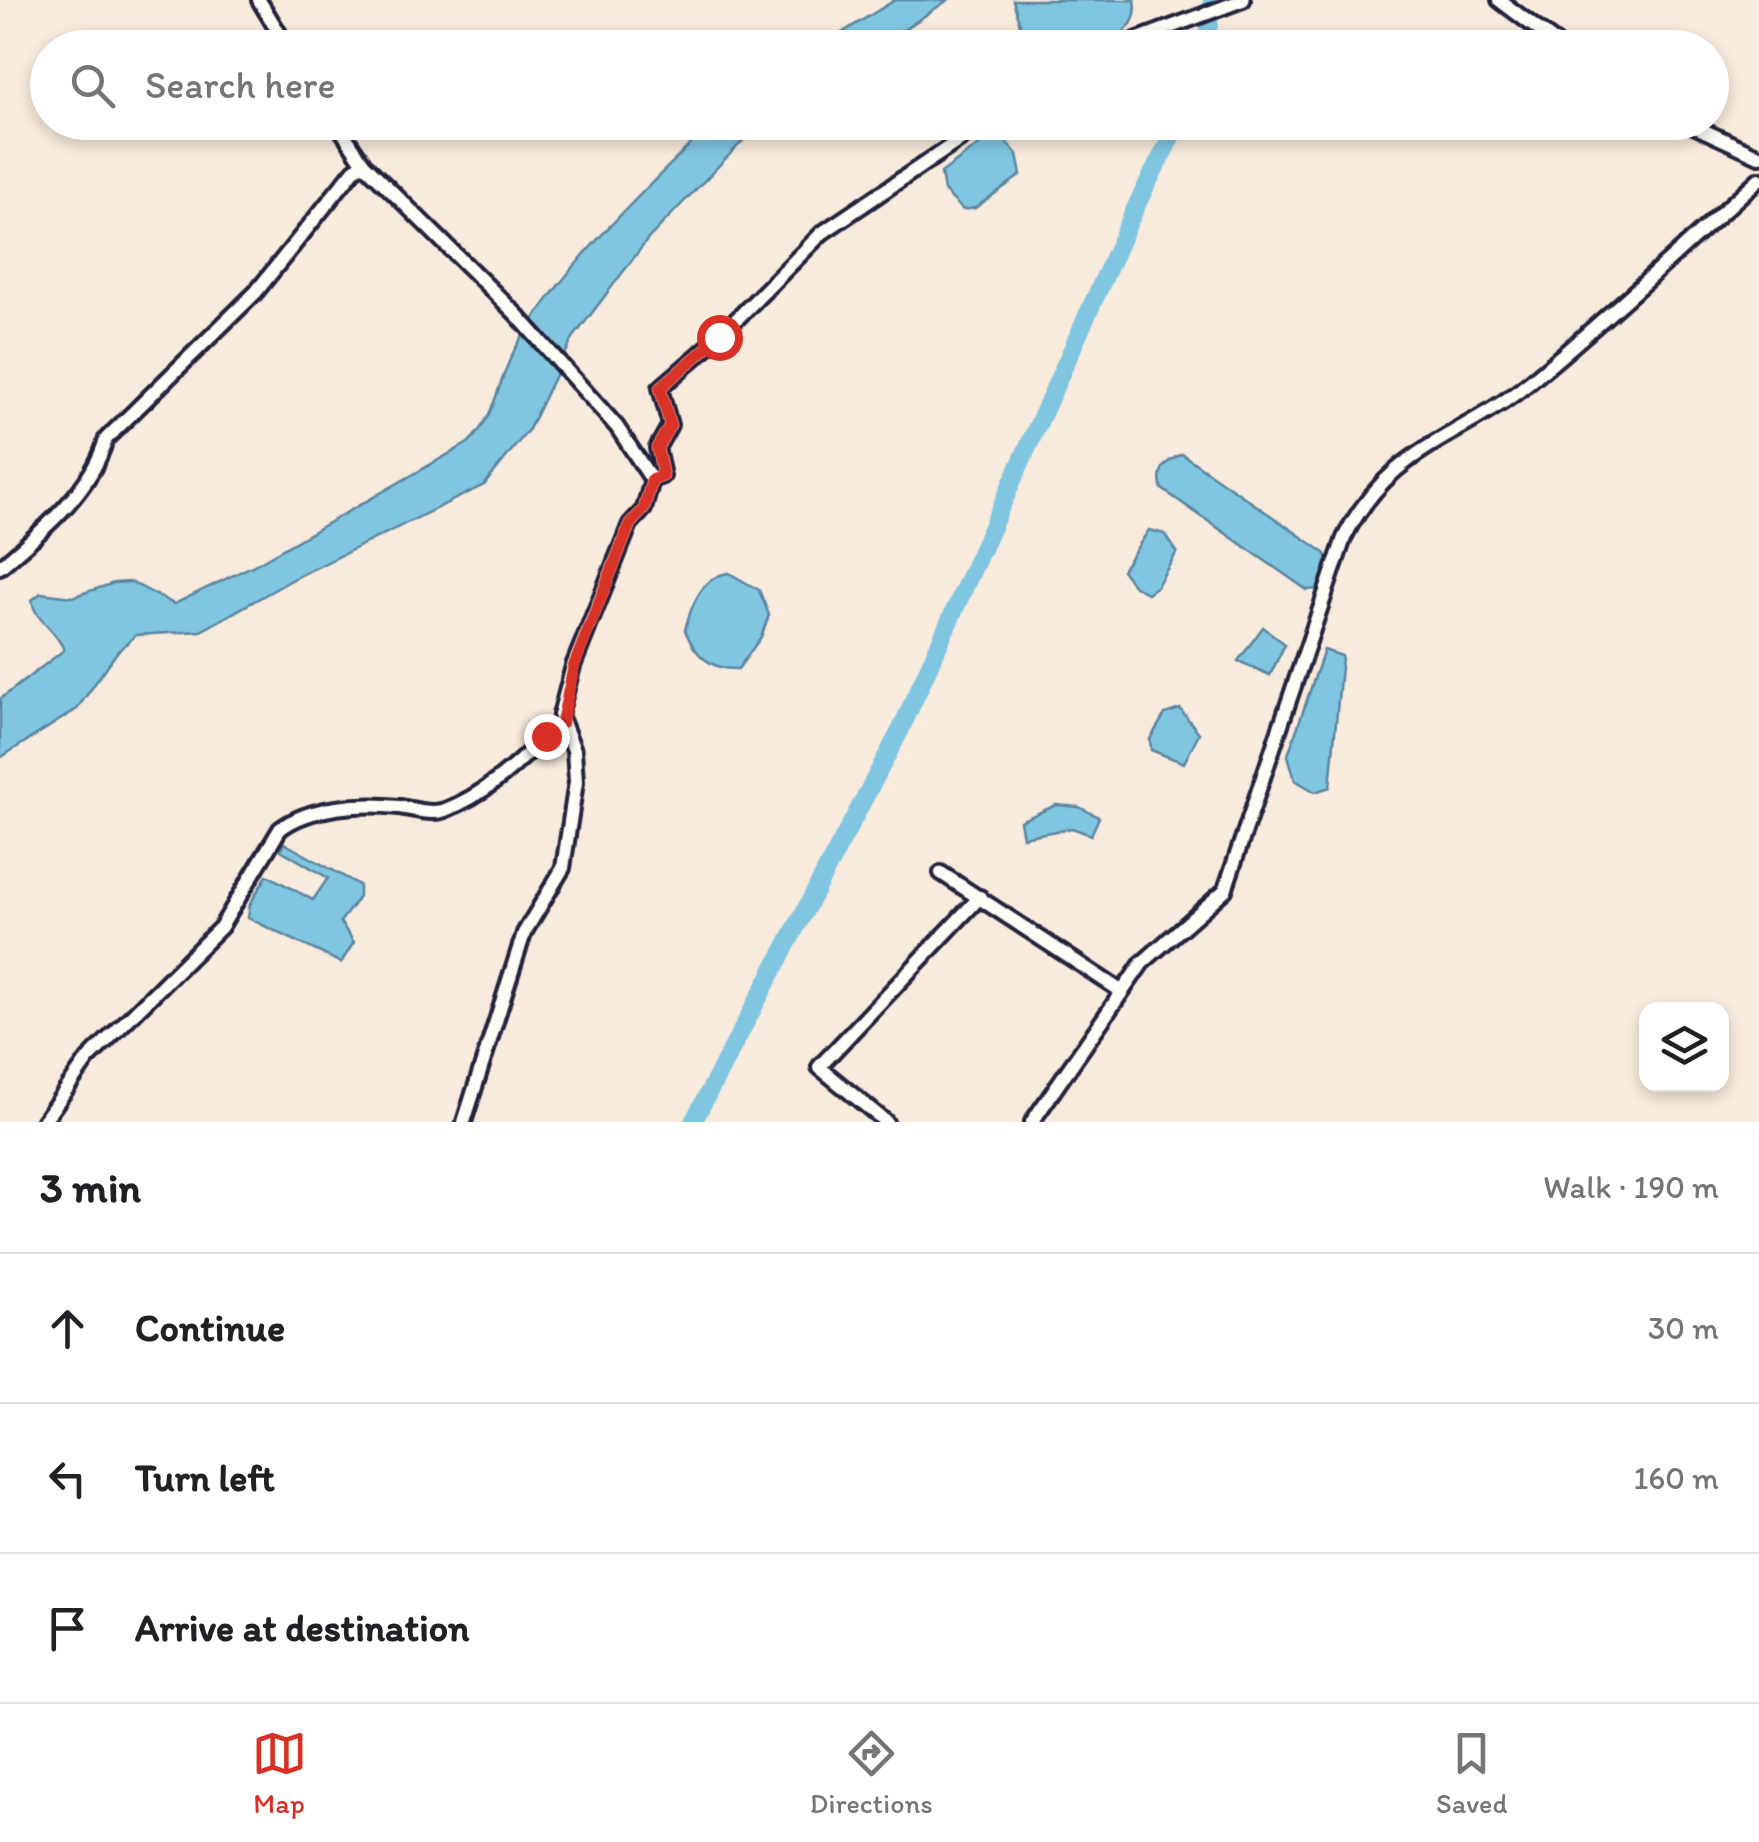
<!DOCTYPE html>
<html lang="en">
<head>
<meta charset="utf-8">
<style>
	:root { --surface:#fff; --page:#f6f6f6; --text:#202124; --muted:#757577; --line:#e0e0e0; --accent:#d93025 }
	body { margin:0; font-family:Itim,sans-serif; background:var(--page); color:var(--text) }
	.controls { position:absolute; right:30px; bottom:30px; display:grid; overflow:hidden; border-radius:20px; box-shadow:0 5px 15px #0003 }
	.controls button { width:90px; height:90px; display:grid; place-items:center; padding:0; border:0; border-bottom:2px solid var(--line); background:var(--surface); color:var(--text); font:50px sans-serif }
	.stop { position:absolute; width:30px; height:30px; margin:-22px; border:8px solid #d93025; border-radius:50%; background:#fff }
	.stop.end { background:#d93025; border-color:#fff; box-shadow:0 2px 10px #0008 }
	.list { margin:0; padding:0; list-style:none }
	h2 { display:flex; justify-content:space-between; align-items:center; height:130px; margin:0; padding:0 40px; font-size:42px }
	h2 small { font-size:32px; font-weight:400; color:var(--muted) }
	.list li { display:grid; grid-template-columns:65px 1fr auto; gap:30px; align-items:center; box-sizing:border-box; height:150px; padding:0 40px; border-top:2px solid var(--line) }
	.list b { display:block; font-size:38px; white-space:nowrap }
	.list em { font-size:32px; font-style:normal; color:var(--muted) }
	.icon { flex:none; width:55px; height:55px; fill:none; stroke:currentColor; stroke-width:2; stroke-linecap:round; stroke-linejoin:round }
	.map { position:relative; flex:none; width:1759px; height:1122px; overflow:hidden }
	.search { position:absolute; background:var(--surface); box-shadow:0 5px 15px #0003; left:30px; right:30px; top:30px; height:110px; display:flex; align-items:center; gap:25px; box-sizing:border-box; padding:0 35px; border-radius:55px; color:var(--muted); font-size:38px }
	.sheet { height:580px; background:var(--surface) }
	nav { display:flex; justify-content:space-around; align-items:center; box-sizing:border-box; height:140px; border-top:2px solid var(--line); background:var(--surface); font-size:28px; color:var(--muted) }
	nav a { display:grid; justify-items:center; gap:5px }
	nav .on { color:var(--accent) }
	.map>svg:first-child { display:block }
	.water { fill:#80c6e1; stroke:#5a849f; stroke-width:2.5 }
	.lines { fill:none; stroke-linecap:round; stroke-linejoin:round }
	.canal { stroke:#80c6e1; stroke-width:18 }
	.street-casing { stroke:#22223b; stroke-width:20 }
	.street { stroke:#fdfcf7; stroke-width:12 }
	.route { stroke:#d93025; stroke-width:12 }
</style>
</head>
<body>
<div class="map">
<svg width="1759" height="1122" viewBox="0 0 1759 1122">
	<rect width="100%" height="100%" fill="#f8eadc"/>
	<filter id="ink" filterUnits="userSpaceOnUse"><feTurbulence type="fractalNoise" baseFrequency=".01" numOctaves="2"/><feDisplacementMap in="SourceGraphic" scale="20" xChannelSelector="R" yChannelSelector="G"/><feConvolveMatrix kernelMatrix="1 2 1 2 8 2 1 2 1" color-interpolation-filters="sRGB"/></filter>
	<g filter="url(#ink)">
		<path class="water" d="M 895,0 L 948,0 L 878,47 L 819,47 Z
			M 1013,0 L 1135,0 C 1144,50 1064,48 1033,48 L 1022,32 Z
			M 712,123 L 760,123 L 648,239 L 573,338 L 529,429 L 484,485 L 295,578 L 201,631 L 136,635 L 117,652 L 77,709 L 0,758 L 0,699 L 64,650 C 57,630 34,620 32,600 L 41,593 L 72,597 L 114,583 L 131,582 L 174,604 L 258,563 L 468,443 C 497,416 497,382 515,349 C 560,269 647,188 712,123 Z
			M 1001,136 L 1017,154 L 1021,175 L 975,208 L 963,210 L 944,191 L 941,173 L 988,138 Z
			M 1182,454 L 1325,553 L 1330,563 L 1321,589 L 1307,590 L 1162,489 C 1156,470 1165,462 1182,454 Z
			M 1149,530 L 1165,534 L 1177,552 L 1157,586 L 1147,593 L 1134,586 L 1122,570 Z
			M 729,573 L 759,590 L 769,615 L 761,637 L 738,669 C 710,670 695,655 685,630 C 691,606 702,576 729,573 Z
			M 1263,627 L 1285,644 L 1270,675 L 1238,661 Z
			M 1324,650 L 1342,656 L 1330,787 L 1315,792 L 1295,780 L 1288,755 Z
			M 1180,709 L 1199,733 L 1184,763 L 1151,750 L 1150,739 L 1165,714 Z
			M 1056,805 L 1079,807 L 1099,817 L 1091,835 L 1072,828 L 1023,837 L 1020,821 Z
			M 284,843 L 359,885 L 359,897 L 340,922 L 354,942 L 341,963 L 248,918 L 250,904 L 267,875 L 313,900 L 328,878 L 281,850 Z"/>
		<g class="lines">
			<path class="canal" d="M 1206,48 L 1212,0
				M 693,1122 L 900,731 L 1140,198 L 1179,122"/>
			<g class="street-casing">
				<path id="street" d="M 259,0 L 288,48
					M 1499,0 L 1563,48
					M 1114,48 L 1243,0
					M 336,122 L 364,164
					M 1685,122 L 1759,156
					M 0,567 C 41,532 91,492 106,439 L 256,292 L 354,170 L 364,164 L 516,314 L 617,427 L 652,480
					M 941,873 L 1121,991
					M 43,1122 L 88,1059 L 221,927 L 280,829 C 310,806 362,803 399,807 C 414,809 431,815 445,810 C 494,791 524,756 561,722
					M 464,1122 L 524,933 L 563,868 L 576,782 L 574,750 L 560,715 L 573,666 L 630,524 L 644,509 L 652,480 L 663,476 L 657,448 L 670,425 L 660,388 L 719,337 L 822,233 L 986,122
					M 886,1122 L 819,1067 L 980,897
					M 1032,1122 L 1142,963 L 1225,890 L 1344,538 C 1391,445 1456,442 1529,383 C 1608,318 1683,247 1759,179"/>
			</g>
			<use href="#street" class="street"/>
		</g>
	</g>
	<g class="lines" filter="url(#ink)">
		<path class="route" d="M 546,736 L 562,722 L 574,666 L 630,524 L 644,509 L 652,480 L 663,476 L 657,448 L 670,425 L 660,388 L 719,337"/>
	</g>
</svg>
<div class="controls">
<button><svg class="icon" aria-label="layers" viewBox="0 0 24 24"><path d="M12 4l9 5-9 5-9-5zM3 14l9 5 9-5"/></svg></button>
</div>
<div class="stop" style="left:719px;top:337px"></div>
<div class="stop end" style="left:546px;top:736px"></div>
<div class="search"><svg class="icon" aria-label="search" viewBox="0 0 24 24"><circle cx="10" cy="10" r="6"/><path d="M15 15l6 6"/></svg>Search here</div>
</div>
<section class="sheet">
<h2>3 min<small>Walk · 190 m</small></h2>
<ul class="list">
<li><svg class="icon" aria-label="ahead" viewBox="0 0 24 24"><path d="M12 20V5M6 11l6-6 6 6"/></svg><div><b>Continue</b></div><em>30 m</em></li>
<li><svg class="icon" aria-label="left" viewBox="0 0 24 24"><path d="M17 20v-9H6M10 6l-5 5 5 5"/></svg><div><b>Turn left</b></div><em>160 m</em></li>
<li><svg class="icon" aria-label="arrive" viewBox="0 0 24 24"><path d="M6 21V4h12l-3 4 3 4H6"/></svg><div><b>Arrive at destination</b></div></li>
</ul>
</section>
<nav>
<a class="on"><svg class="icon" aria-label="map" viewBox="0 0 24 24"><path d="M3 6l6-2 6 2 6-2v14l-6 2-6-2-6 2zM9 4v14M15 6v14"/></svg>Map</a>
<a><svg class="icon" aria-label="directions" viewBox="0 0 24 24"><path d="M12 3l9 9-9 9-9-9zM9 14v-3h6M13 9l2 2-2 2"/></svg>Directions</a>
<a><svg class="icon" aria-label="saved" viewBox="0 0 24 24"><path d="M7 4h10v16l-5-4-5 4z"/></svg>Saved</a>
</nav>
</body>
</html>
